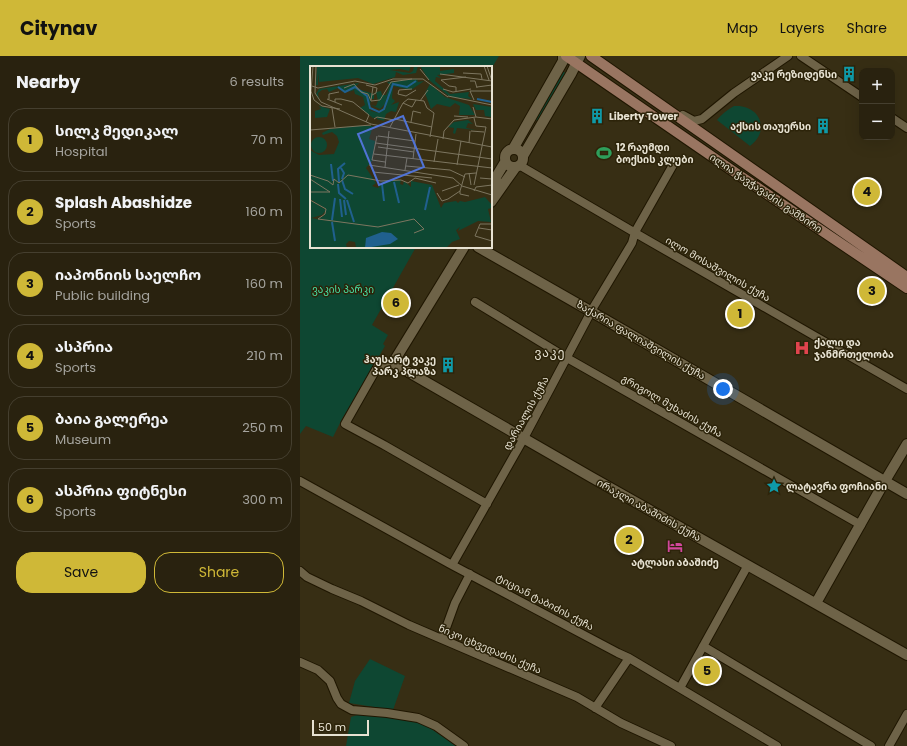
<!DOCTYPE html>
<html lang="en">
<head>
<meta charset="utf-8">
<style>
	:root { --surface:#29220f; --page:#312a18; --text:#f1f3f6; --muted:#a5a49e; --line:#453f2f; --accent:#cfb837 }
	body { margin:0; font-family:Poppins,"Noto Sans Georgian",sans-serif; background:var(--page); color:var(--text) }
	.controls { position:absolute; right:12px; top:12px; display:grid; overflow:hidden; border-radius:8px; box-shadow:0 4px 16px #0002 }
	.controls button { width:36px; height:36px; display:grid; place-items:center; padding:0; border:0; border-bottom:1px solid var(--line); background:var(--surface); color:var(--text); font:20px sans-serif }
	.scale { position:absolute; left:12px; bottom:10px; width:57px; box-sizing:border-box; padding-left:4px; border:2px solid #e7e2d2; border-top:0; font-size:11px; line-height:14px; white-space:nowrap; color:#e7e2d2; -webkit-text-stroke:3px #2d240a; paint-order:stroke }
	.you { position:absolute; left:423px; top:333px; width:14px; height:14px; margin:-10px; border:3px solid #fff; border-radius:50%; background:#1a73e8; box-shadow:0 0 0 6px #1a73e833 }
	.badge { display:grid; place-items:center; width:26px; height:26px; border-radius:50%; background:var(--accent); color:#111; font-size:13px; font-weight:700 }
	.pin { position:absolute; translate:-50% -50%; border:2px solid #fff; box-shadow:0 1px 4px #0006 }
	.list { margin:0; padding:0; list-style:none }
	h2 { display:flex; justify-content:space-between; align-items:center; height:52px; margin:0; padding:0 16px; font-size:17px }
	h2 small { font-size:13px; font-weight:400; color:var(--muted) }
	.list li { display:grid; grid-template-columns:26px 1fr auto; gap:12px; align-items:center; box-sizing:border-box; height:64px; margin:0 8px 8px; padding:0 8px; border:1px solid var(--line); border-radius:16px }
	.list b { display:block; font-size:15px; white-space:nowrap }
	.list p { margin:0; font-size:13px; white-space:nowrap; color:var(--muted) }
	.list em { font-size:13px; font-style:normal; color:var(--muted) }
	.actions { display:flex; gap:8px; padding:12px 16px }
	.actions a { flex:1; padding:9px 0; border:1px solid var(--accent); border-radius:16px; text-align:center; font-size:14px; color:var(--accent) }
	.actions .main { background:var(--accent); color:#111 }
	.map { position:relative; flex:none; width:607px; height:690px; overflow:hidden }
	header { display:flex; align-items:center; gap:24px; box-sizing:border-box; height:56px; padding:0 20px; background:var(--accent); color:#111 }
	header strong { font-size:19px }
	nav { display:flex; gap:22px; margin-inline-start:auto; font-size:14px }
	main { display:flex }
	aside { flex:1; background:var(--surface) }
	.map>svg:first-child { display:block }
	.green { fill:#0e4732 }
	.lines { fill:none; stroke-linecap:round; stroke-linejoin:round }
	.minor-casing { stroke:#1f1600; stroke-width:10 }
	.tertiary-casing { stroke:#1f1600; stroke-width:12 }
	.secondary-casing { stroke:#1f1600; stroke-width:12 }
	.minor { stroke:#6e6348; stroke-width:8 }
	.tertiary { stroke:#6e6348; stroke-width:10 }
	.secondary { stroke:#997561; stroke-width:10 }
	.labels { text-anchor:middle; dominant-baseline:central; stroke-width:3; stroke-linejoin:round; paint-order:stroke }
	.poi-label { font-size:10px; font-weight:bold; fill:#e7e2d2; stroke:#2d240a; text-anchor:start }
	.street-label { font-size:10px; fill:#e7e2d2; stroke:#2d240a }
	.park-label { font-size:10px; fill:#47e0a5; stroke:#2d240a }
	.quarter-label { font-size:12px; letter-spacing:1px; fill:#e7e2d2; stroke:#2d240a }
	.inset-river { fill:none; stroke:#20608e; stroke-width:2 }
	.inset-road { fill:none; stroke:#7d7660; stroke-width:1 }
	.view { fill:#5073d6; fill-opacity:0.15; stroke:#5073d6; stroke-width:2 }
	.inset-edge { fill:none; stroke:#e7e2d2; stroke-width:2 }
</style>
</head>
<body>
<header>
<strong>Citynav</strong>
<nav><a>Map</a><a>Layers</a><a>Share</a></nav>
</header>
<main>
<aside>
<h2>Nearby<small>6 results</small></h2>
<ul class="list">
<li><span class="badge">1</span><div><b>სილკ მედიკალ</b><p>Hospital</p></div><em>70 m</em></li>
<li><span class="badge">2</span><div><b>Splash Abashidze</b><p>Sports</p></div><em>160 m</em></li>
<li><span class="badge">3</span><div><b>იაპონიის საელჩო</b><p>Public building</p></div><em>160 m</em></li>
<li><span class="badge">4</span><div><b>ასპრია</b><p>Sports</p></div><em>210 m</em></li>
<li><span class="badge">5</span><div><b>ბაია გალერეა</b><p>Museum</p></div><em>250 m</em></li>
<li><span class="badge">6</span><div><b>ასპრია ფიტნესი</b><p>Sports</p></div><em>300 m</em></li>
</ul>
<div class="actions"><a class="main">Save</a><a>Share</a></div>
</aside>
<div class="map">
<svg width="607" height="690" viewBox="0 0 607 690">
	<rect width="100%" height="100%" fill="#372e14"/>
	<path class="green" d="M 0,0 L 199,0 L 191,13 L 191,11 L 11,11 L 11,191 L 116,191 L 72,269 L 88,279 L 83,288 L 85,290 L 42,363 L 33,381 L 6,370 L 0,378 Z
		M 261,14 L 267,18 L 240,66 L 234,63 Z
		M 434,50 C 460,48 471,75 450,90 L 417,64 C 422,58 427,54 434,50 Z
		M 70,603 L 105,620 L 93,654 L 49,647 L 55,625 Z
		M 60,658 L 113,664 L 127,670 L 156,690 L 46,690 L 51,661 Z"/>
	<g class="lines">
		<g class="minor-casing">
			<path id="minor" d="M 501,0 L 562,41
				M 383,59 L 394,65 L 402,63 L 434,37 L 488,0
				M 592,62 L 607,72
				M 219,109 L 344,182 L 607,333
				M 175,246 L 267,302 L 561,469
				M 93,307 L 78,310 L 45,368 L 84,389 L 187,448
				M 0,425 L 152,509 L 318,597 L 329,602 L 477,690
				M 152,509 L 224,382 L 293,252 L 332,187 L 335,176 L 373,109
				M 0,515 L 7,521 L 32,533 L 61,545 L 109,569 L 277,641 L 321,667 L 371,690
				M 142,583 L 155,547 L 170,518
				M 403,590 L 571,690
				M 0,606 L 18,614 L 30,625 L 37,642 L 41,648 L 52,654 L 87,657 L 118,662 L 136,670 L 164,690
				M 380,632 L 448,509
				M 295,652 L 329,602
				M 589,690 L 607,658"/>
		</g>
		<g class="tertiary-casing">
			<path id="tertiary" d="M205 102a9 9 0 1 1 18 0a9 9 0 1 1-18 0Z
				M 213,93 L 263,5 L 263,0
				M 223,100 L 271,18 L 280,0
				M 195,140 L 196,121 L 205,106
				M 191,146 L 215,112
				M 164,191 L 93,307 L 291,421 L 607,599
				M 178,191 L 292,256 L 607,438
				M 516,547 L 582,430 L 607,388"/>
		</g>
		<g class="secondary-casing">
			<path id="secondary" d="M 266,0 L 439,119 L 607,232
				M 291,0 L 607,221"/>
		</g>
		<use href="#minor" class="minor"/>
		<use href="#tertiary" class="tertiary"/>
		<use href="#secondary" class="secondary"/>
	</g>
	<defs>
		<g id="building-bare" transform="scale(1.2)"><path d="M-4-6H4V6H1V3H-1V6H-4ZM-2.5-4.3h1.7v1.8h-1.7ZM.8-4.3h1.7v1.8H.8ZM-2.5-1h1.7V.8h-1.7ZM.8-1h1.7V.8H.8Z" fill="#0f9aa8" stroke="#2d240a" stroke-width="2.5" paint-order="stroke"/></g>
		<g id="stadium-bare" transform="scale(1.2)"><path d="M0-5a6.5 5 0 1 0 0 10a6.5 5 0 1 0 0-10ZM-3.5-1.8h7v3.6h-7Z" fill="#2e9e5b" stroke="#2d240a" stroke-width="2.5" paint-order="stroke"/></g>
		<g id="hospital-bare" transform="scale(1.2)"><path d="M-5-5h3v3.5h4V-5h3V5h-3V1.5h-4V5h-3Z" fill="#e0444e" stroke="#2d240a" stroke-width="2.5" paint-order="stroke"/></g>
		<g id="sight-bare" transform="scale(1.2)"><path d="M0-6L1.8-2.2L6-1.7L2.9 1.2L3.7 5.4L0 3.3L-3.7 5.4L-2.9 1.2L-6-1.7L-1.8-2.2Z" fill="#0f9aa8" stroke="#2d240a" stroke-width="2.5" paint-order="stroke"/></g>
		<g id="hotel-bare" transform="scale(1.2)"><path d="M-6-4.5h1.5V1H6V5H4.5V3h-9V5H-6ZM-4 0a1.8 1.8 0 1 1 3.6 0ZM.5 0V-2.5h3Q6-2.5 6 0Z" fill="#d1479c" stroke="#2d240a" stroke-width="2.5" paint-order="stroke"/></g>
	</defs>
	<g fill-rule="evenodd">
		<use href="#building-bare" x="549" y="18"/>
		<use href="#building-bare" x="297" y="60"/>
		<use href="#building-bare" x="523" y="70"/>
		<use href="#stadium-bare" x="304" y="97"/>
		<use href="#hospital-bare" x="502" y="292"/>
		<use href="#building-bare" x="148" y="309"/>
		<use href="#sight-bare" x="474" y="430"/>
		<use href="#hotel-bare" x="375" y="490"/>
	</g>
	<g class="labels">
		<g class="poi-label">
			<text x="537" y="18" text-anchor="end">ვაკე რეზიდენსი</text>
			<text x="309" y="60">Liberty Tower</text>
			<text x="511" y="70" text-anchor="end">აქსის თაუერსი</text>
			<text x="316" y="91">12 რაუმდი<tspan x="316" dy="12">ბოქსის კლუბი</tspan></text>
			<text x="514" y="286">ქალი და<tspan x="514" dy="12">ჯანმრთელობა</tspan></text>
			<text x="136" y="303" text-anchor="end">ჰაუსარტ ვაკე<tspan x="136" dy="12">პარკ პლაზა</tspan></text>
			<text x="486" y="430">ლატავრა ფოჩიანი</text>
			<text x="375" y="506" text-anchor="middle">ატლასი აბაშიძე</text>
		</g>
		<g class="street-label">
			<text transform="translate(466 137) rotate(34)">ილია ჭავჭავაძის გამზირი</text>
			<text transform="translate(418 213) rotate(30)">ილო მოსაშვილის ქუჩა</text>
			<text transform="translate(341 284) rotate(30)">ზაქარია ფალიაშვილის ქუჩა</text>
			<text transform="translate(372 350) rotate(30)">გრიგოლ მუხაძის ქუჩა</text>
			<text transform="translate(226 357) rotate(-61)">დარიალის ქუჩა</text>
			<text transform="translate(349 454) rotate(29)">ირაკლი აბაშიძის ქუჩა</text>
			<text transform="translate(245 546) rotate(28)">ტიციან ტაბიძის ქუჩა</text>
			<text transform="translate(190 593) rotate(23)">ნიკო ცხვედაძის ქუჩა</text>
		</g>
		<g class="park-label">
			<text x="43" y="233">ვაკის პარკი</text>
		</g>
		<g class="quarter-label">
			<text x="250" y="296">ვაკე</text>
		</g>
	</g>
	<g transform="translate(10 10)">
		<rect width="182" height="182" fill="#372e14"/>
		<path d="M 7,0 L 101,0 L 99,5 L 90,3 L 80,4 L 100,7 L 103,5 L 104,0 L 108,0 L 106,7 L 93,9 L 86,6 L 85,11 L 63,18 L 48,12 L 9,16 L 8,7 L 8,19 L 6,19 ZM 110,0 L 130,0 L 130,5 L 144,3 L 144,7 L 127,9 L 131,12 L 126,11 L 125,15 L 140,28 L 159,26 L 158,30 L 162,33 L 140,31 L 119,14 ZM 107,13 L 108,16 L 114,15 L 101,24 L 83,20 L 82,32 L 85,35 L 81,39 L 89,36 L 86,46 L 81,45 L 76,48 L 74,55 L 67,53 L 67,51 L 63,52 L 50,42 L 55,39 L 53,31 L 45,28 L 44,24 L 39,26 L 44,21 L 35,26 L 28,21 L 34,27 L 28,22 L 19,26 L 17,23 L 12,24 L 8,27 L 9,34 L 6,28 L 9,23 L 49,17 L 46,20 L 48,23 L 64,28 L 64,33 L 61,33 L 60,39 L 59,34 L 58,40 L 61,45 L 69,47 L 76,42 L 77,30 L 75,38 L 70,43 L 61,39 L 66,40 L 68,35 L 66,26 L 71,25 L 72,29 L 76,29 L 80,19 L 77,16 ZM 120,18 L 135,31 L 159,39 L 165,49 L 149,49 L 150,40 L 145,37 L 140,41 L 127,38 L 121,43 L 115,27 ZM 163,38 L 182,41 L 182,62 L 181,51 L 175,50 L 174,44 L 166,44 ZM 9,40 L 20,43 L 17,51 L 5,52 L 5,45 L 11,43 ZM 158,54 L 163,58 L 158,57 L 156,62 L 166,64 L 147,62 L 145,68 L 143,67 L 144,62 L 138,61 L 144,56 ZM 45,60 L 63,60 L 59,73 L 65,75 L 62,95 L 56,102 L 66,117 L 62,120 L 68,122 L 72,116 L 76,114 L 91,114 L 90,118 L 93,119 L 94,115 L 101,121 L 101,115 L 122,119 L 131,142 L 134,137 L 146,135 L 148,137 L 150,135 L 155,136 L 175,131 L 181,138 L 181,142 L 178,143 L 181,156 L 168,155 L 148,165 L 150,161 L 146,164 L 150,173 L 142,176 L 136,182 L 43,182 L 46,181 L 45,176 L 39,175 L 36,178 L 37,182 L 0,182 L 0,134 L 16,144 L 12,149 L 1,152 L 19,155 L 7,152 L 14,150 L 16,143 L 0,133 L 0,84 L 9,89 L 24,88 L 29,76 L 27,70 L 22,66 L 13,69 L 12,67 L 20,63 ZM1 79a8 8 0 1 1 16 0a8 8 0 1 1-16 0Z" fill="#0e4732"/>
		<path d="M 72,166 L 81,167 L 88,173 L 80,178 L 55,182 L 56,172 Z" fill="#20608e"/>
		<path class="inset-river" d="M 28,21 L 35,26 L 45,21 L 57,30 L 60,42 L 69,46 L 74,43 L 83,18 L 97,21 L 106,15M 167,33 L 182,36M 21,98 L 23,115M 31,102 L 34,107 L 32,113M 32,114 L 35,123 L 43,128M 29,116 L 28,103 L 35,97M 84,116 L 89,137M 28,118 L 29,127 L 36,133M 72,118 L 74,135M 30,133 L 32,151M 34,134 L 36,149M 37,134 L 44,156M 115,144 L 120,121M 22,154 L 25,132M 22,156 L 25,175"/>
		<path class="inset-road" d="M 3,0 L 1,25 L 4,34 L 12,40 L 30,43M 6,0 L 5,27 L 11,36 L 61,58 L 182,81M 174,0 L 179,14M 177,0 L 182,15M 110,3 L 119,14M 153,7 L 171,8 L 172,13M 130,8 L 182,15M 160,15 L 165,15 L 167,22M 56,19 L 67,22 L 66,27 L 62,29M 2,20 L 8,22 L 45,15 L 65,19 L 83,13 L 113,13 L 138,31M 167,21 L 182,19M 34,22 L 44,18 L 51,26 L 58,28 L 61,35M 102,23 L 89,24 L 88,28 L 96,30 L 106,24M 133,23 L 143,26 L 161,23M 146,25 L 146,21 L 139,20 L 131,14 L 156,11M 138,30 L 182,39M 17,33 L 32,39M 19,33 L 19,28 L 29,26M 61,34 L 63,21M 164,34 L 160,25 L 182,25M 61,35 L 70,34 L 81,16 L 102,13M 110,35 L 118,24M 25,36 L 25,33 L 31,33 L 43,36 L 59,49 L 56,56M 93,37 L 102,41 L 106,34M 22,42 L 25,61M 144,50 L 158,51M 166,51 L 182,53M 164,52 L 166,60 L 176,61 L 164,119M 64,53 L 67,51 L 84,54M 85,53 L 122,61M 101,56 L 103,45 L 111,47M 80,61 L 93,37 L 98,33 L 114,35 L 117,42 L 124,47 L 120,71M 0,64 L 61,59M 161,65 L 174,66M 67,70 L 62,94 L 75,96M 68,70 L 105,75M 133,73 L 134,65 L 144,54 L 166,51 L 163,41M 66,77 L 182,93M 159,77 L 160,65M 68,81 L 104,86M 64,88 L 182,102M 103,93 L 106,68M 124,96 L 128,73M 59,99 L 143,112 L 152,120 L 182,129M 147,99 L 151,75M 96,100 L 140,104 L 155,111M 75,101 L 79,65M 95,104 L 97,92M 63,106 L 122,112M 159,107 L 161,119M 0,109 L 18,115 L 23,119 L 24,113 L 29,117 L 38,109 L 71,115 L 91,114 L 98,117 L 105,112 L 126,117M 170,112 L 182,113M 0,113 L 20,126 L 0,126M 132,125 L 149,119M 150,125 L 150,128 L 159,130M 164,125 L 166,121 L 182,119M 127,127 L 132,135 L 138,133 L 150,125 L 155,108 L 166,107M 0,134 L 16,143 L 15,148 L 8,153 L 68,161 L 104,153 L 114,163 L 104,167M 182,158 L 170,158 L 165,170 L 182,175M 169,162 L 182,164"/>
		<path class="view" d="M 93,50 L 114,101 L 69,119 L 48,68 Z"/>
		<rect width="182" height="182" class="inset-edge"/>
	</g>
</svg>
<div class="controls">
<button>+</button>
<button>−</button>
</div>
<div class="scale">50 m</div>
<div class="you"></div>
<div class="pin badge" style="left:440px;top:258px">1</div>
<div class="pin badge" style="left:329px;top:484px">2</div>
<div class="pin badge" style="left:572px;top:235px">3</div>
<div class="pin badge" style="left:567px;top:136px">4</div>
<div class="pin badge" style="left:407px;top:615px">5</div>
<div class="pin badge" style="left:96px;top:247px">6</div>
</div>
</main>
</body>
</html>
